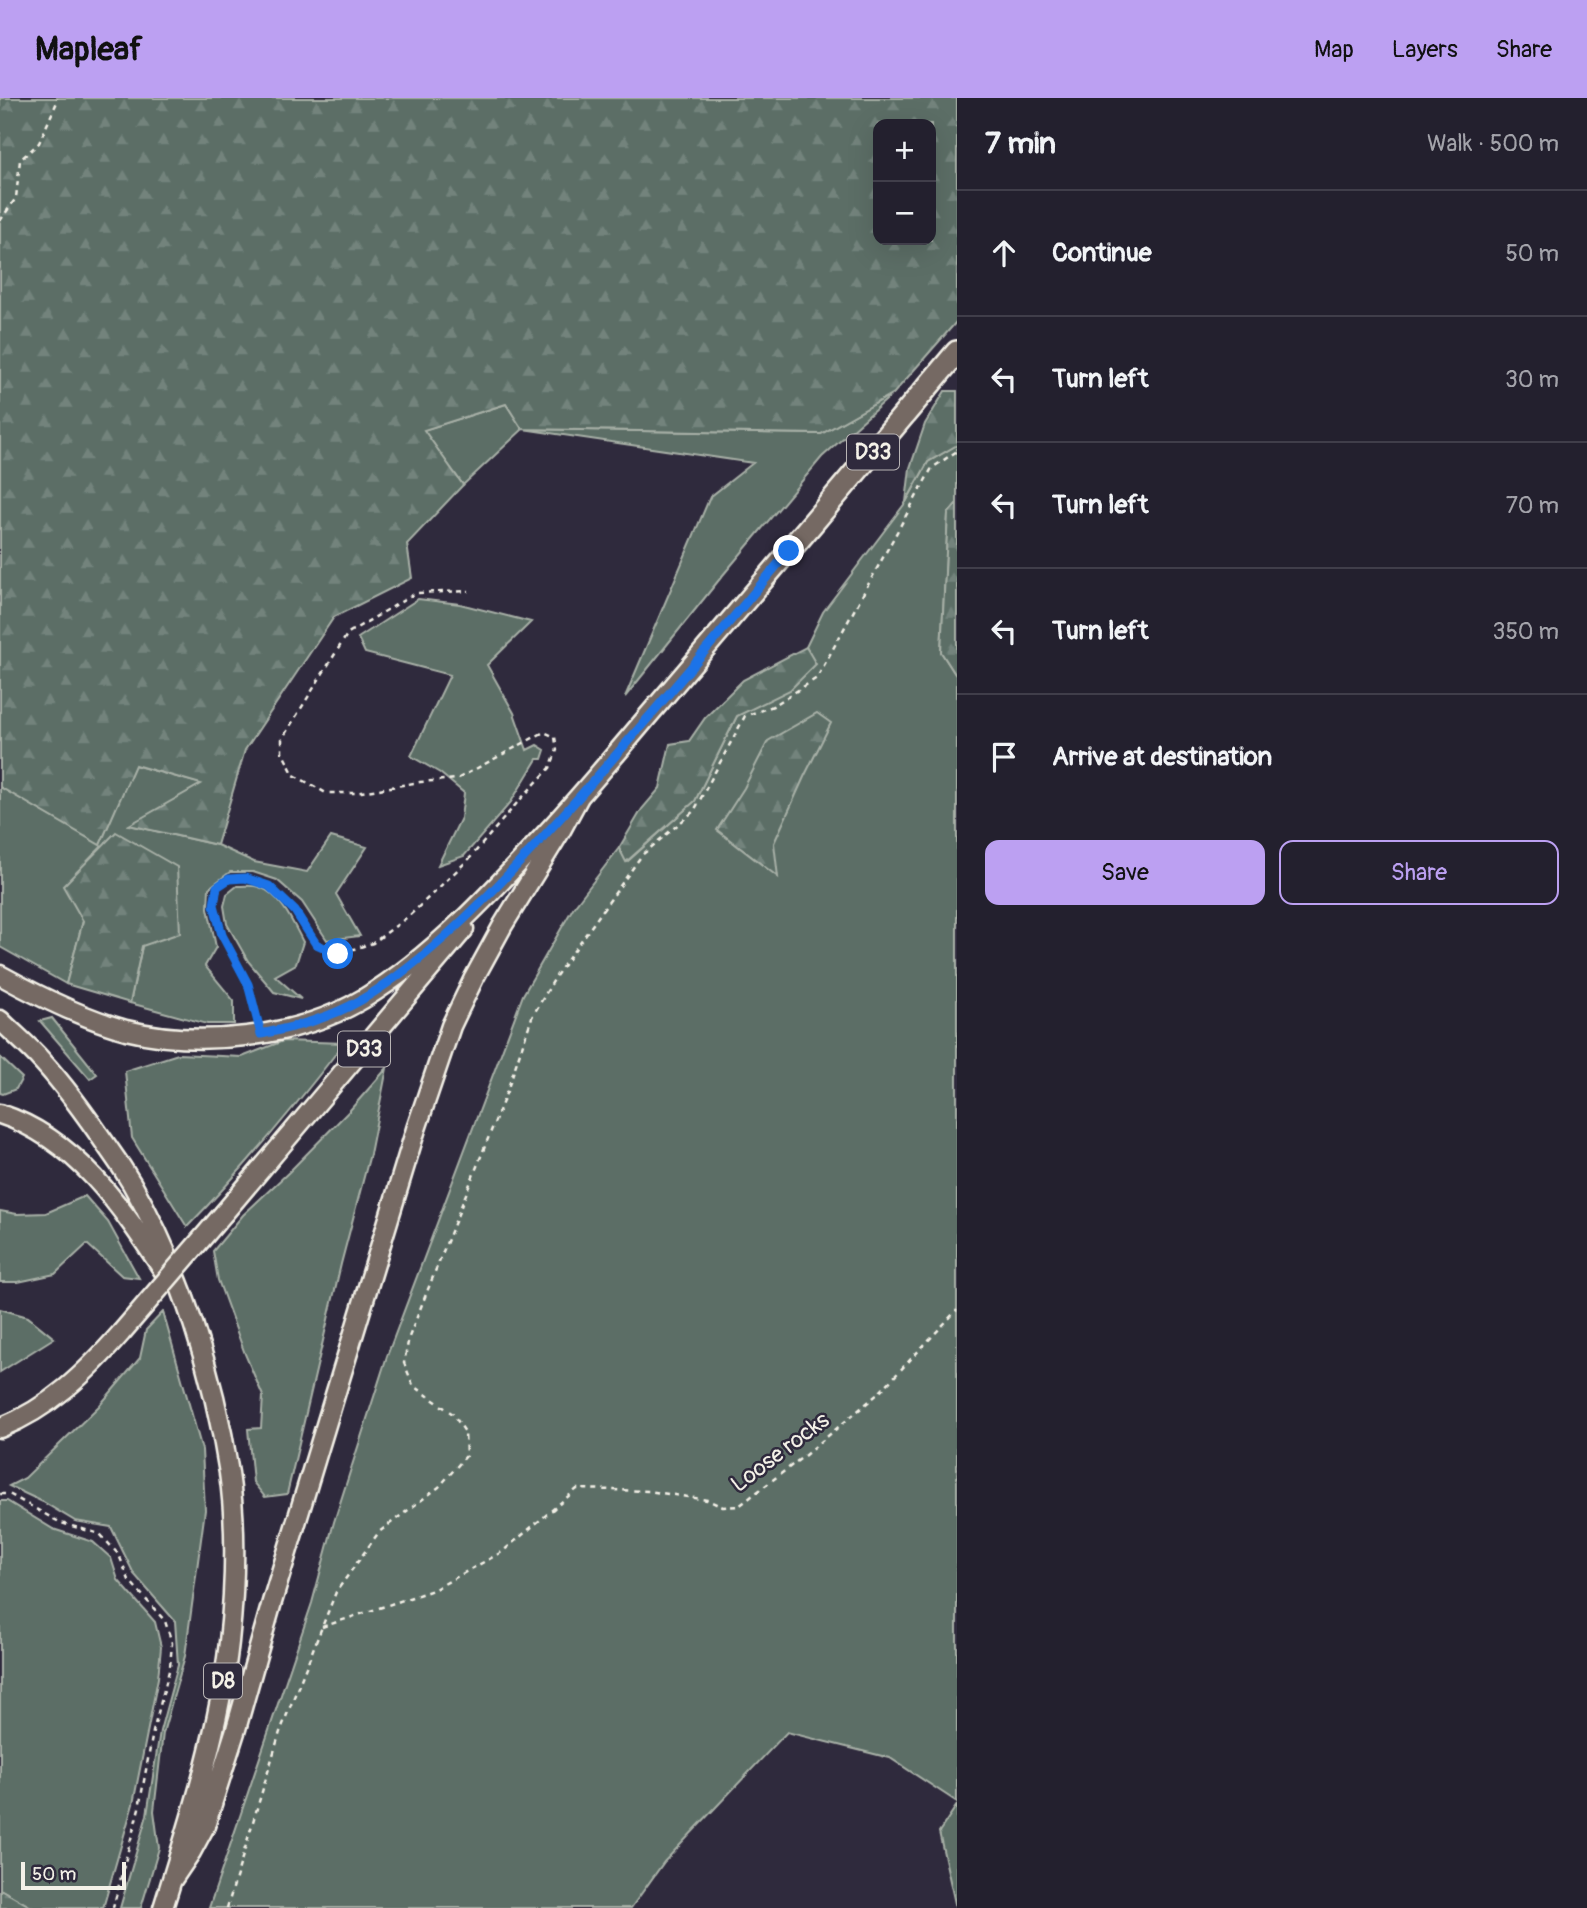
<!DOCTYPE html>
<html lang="en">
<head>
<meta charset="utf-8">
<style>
	:root { --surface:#23202e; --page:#2b2836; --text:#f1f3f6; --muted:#a3a3aa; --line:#403e4a; --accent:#bca0f2 }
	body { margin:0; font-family:Pangolin,sans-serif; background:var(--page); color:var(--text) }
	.controls { position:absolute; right:21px; top:21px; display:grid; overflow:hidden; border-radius:14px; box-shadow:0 7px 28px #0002 }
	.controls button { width:63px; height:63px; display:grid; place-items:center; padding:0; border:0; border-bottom:2px solid var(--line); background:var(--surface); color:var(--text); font:35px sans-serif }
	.scale { position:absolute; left:21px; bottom:18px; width:105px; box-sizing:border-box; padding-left:7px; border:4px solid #f4f1e8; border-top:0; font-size:19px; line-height:24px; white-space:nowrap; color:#f4f1e8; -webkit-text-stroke:5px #2f2a3d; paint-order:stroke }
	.stop { position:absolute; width:21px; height:21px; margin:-16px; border:5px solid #1a73e8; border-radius:50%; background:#fff }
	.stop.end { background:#1a73e8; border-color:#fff; box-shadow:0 2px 7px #0008 }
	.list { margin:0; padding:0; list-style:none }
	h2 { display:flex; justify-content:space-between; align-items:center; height:91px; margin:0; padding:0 28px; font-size:30px }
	h2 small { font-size:23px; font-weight:400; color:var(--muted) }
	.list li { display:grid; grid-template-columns:46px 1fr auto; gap:21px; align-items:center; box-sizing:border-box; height:126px; padding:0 28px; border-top:2px solid var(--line) }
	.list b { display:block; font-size:26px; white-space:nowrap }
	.list em { font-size:23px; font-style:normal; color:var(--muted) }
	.actions { display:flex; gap:14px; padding:21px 28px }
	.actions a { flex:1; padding:16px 0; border:2px solid var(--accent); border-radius:14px; text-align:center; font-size:24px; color:var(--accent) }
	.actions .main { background:var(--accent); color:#111 }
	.icon { flex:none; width:38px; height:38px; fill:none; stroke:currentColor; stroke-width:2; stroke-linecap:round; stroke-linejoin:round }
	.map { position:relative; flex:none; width:957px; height:1810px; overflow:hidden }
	header { display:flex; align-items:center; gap:42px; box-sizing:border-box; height:98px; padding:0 35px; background:var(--accent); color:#111 }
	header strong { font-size:33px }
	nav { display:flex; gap:38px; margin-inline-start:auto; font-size:24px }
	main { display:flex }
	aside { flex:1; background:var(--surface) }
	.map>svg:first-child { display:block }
	.grass { fill:#5b6e66; stroke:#a8b0a7; stroke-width:2 }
	.forest { fill:url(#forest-firs); stroke:#a8b0a7; stroke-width:2; fill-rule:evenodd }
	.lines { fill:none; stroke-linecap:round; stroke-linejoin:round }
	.major-casing { stroke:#f4f1e8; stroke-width:23 }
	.highway-casing { stroke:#f4f1e8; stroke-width:26 }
	.path { stroke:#f4f1e8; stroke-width:2.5; stroke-dasharray:5 5; stroke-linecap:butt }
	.major { stroke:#756964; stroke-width:18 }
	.highway { stroke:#756964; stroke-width:21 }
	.major-bridge-casing { stroke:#f4f1e8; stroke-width:23; stroke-linecap:butt }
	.major-bridge { stroke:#756964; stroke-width:18 }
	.route { stroke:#1a73e8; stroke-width:9 }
	.labels { text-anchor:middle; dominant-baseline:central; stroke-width:5; stroke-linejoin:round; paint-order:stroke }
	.shield { fill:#2f2a3d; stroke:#b9b5b5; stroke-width:2 }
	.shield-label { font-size:21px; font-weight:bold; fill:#f4f1e8 }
	.street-label { font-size:23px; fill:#f4f1e8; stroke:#2f2a3d }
</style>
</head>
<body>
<header>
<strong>Mapleaf</strong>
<nav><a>Map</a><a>Layers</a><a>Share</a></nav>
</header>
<main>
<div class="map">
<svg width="957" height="1810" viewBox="0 0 957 1810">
	<defs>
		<pattern id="forest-firs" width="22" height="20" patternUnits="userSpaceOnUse" patternTransform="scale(1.75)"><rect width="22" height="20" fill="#5b6e66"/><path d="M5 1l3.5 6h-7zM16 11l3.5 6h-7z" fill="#73837c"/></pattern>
	</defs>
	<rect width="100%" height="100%" fill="#2f2a3d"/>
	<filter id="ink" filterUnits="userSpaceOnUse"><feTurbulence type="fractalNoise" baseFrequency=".0143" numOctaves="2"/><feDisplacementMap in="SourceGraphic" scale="14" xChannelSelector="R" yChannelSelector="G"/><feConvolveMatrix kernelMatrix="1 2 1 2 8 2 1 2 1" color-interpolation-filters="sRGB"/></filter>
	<g filter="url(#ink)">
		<path class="grass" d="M 894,295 L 822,359 L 723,477 L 625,599 L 710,399 L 753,365 L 523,331 L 463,387 L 423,332 L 506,306 L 523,331 L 821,336 Z
			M 957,347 L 957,405 L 948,416 L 941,554 L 957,579 L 957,1704 L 890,1660 L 787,1634 L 664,1764 L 631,1810 L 209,1810 L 312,1505 L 334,1424 L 387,1258 L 523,897 L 573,810 L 619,750 L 627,764 L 695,703 L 737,618 L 815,566 L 806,549 L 823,514 L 906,404 L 928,364 Z
			M 418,501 L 460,506 L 531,524 L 487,567 L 514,615 L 527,652 L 537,647 L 545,652 L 542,661 L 537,661 L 511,704 L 464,758 L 438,767 L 461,720 L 464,695 L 440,675 L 411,658 L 450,577 L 365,555 L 358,540 Z
			M 134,667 L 202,686 L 130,727 L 217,747 L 254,764 L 307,774 L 331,739 L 367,749 L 336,796 L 360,838 L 327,842 L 302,804 L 277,782 L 253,774 L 230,774 L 209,790 L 208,810 L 216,849 L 205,868 L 234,903 L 234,926 L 207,926 L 130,905 L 142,848 L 83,823 L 66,886 L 0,849 L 0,689 L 100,746 Z
			M 237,788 C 243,788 252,787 259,789 C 281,796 293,825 303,844 L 296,866 L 275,878 L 301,901 L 274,894 L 248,863 L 227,826 L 224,808 L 227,796 Z
			M 52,920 L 97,976 L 90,981 L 40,923 Z
			M 283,943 L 344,945 C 295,1009 244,1071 187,1129 L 132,1040 L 125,973 L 178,956 L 242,959 Z
			M 0,959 L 22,980 L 16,991 L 3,996 L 0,995 Z
			M 387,970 L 370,1056 L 341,1166 L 287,1396 L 265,1399 L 253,1384 L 248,1331 L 261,1330 L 263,1298 L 245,1256 L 218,1182 L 213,1153 L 243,1117 L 289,1074 L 350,1012 Z
			M 85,1098 L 108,1124 L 139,1180 L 122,1178 L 87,1146 L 55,1176 L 18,1184 L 0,1184 L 0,1113 L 17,1116 L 46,1115 Z
			M 0,1211 L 28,1219 L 54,1240 L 0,1274 Z
			M 163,1214 L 202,1352 L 205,1412 L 185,1558 L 163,1635 L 154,1713 L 159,1750 L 141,1810 L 120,1810 L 147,1717 L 160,1633 L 178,1567 L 175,1523 L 134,1476 L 111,1429 L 75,1423 L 43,1404 L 9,1388 L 25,1380 L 100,1307 L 140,1260 L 146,1232 Z
			M 0,1403 L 7,1403 L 53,1431 L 93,1444 L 111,1460 L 118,1482 L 155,1524 L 161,1549 L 158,1580 L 133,1706 L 103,1810 L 33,1810 L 0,1791 Z
			M 957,1707 L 957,1810 L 956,1810 L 939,1734 Z"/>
		<path class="forest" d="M 0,0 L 957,0 L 957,223 L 894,295 L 821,336 L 522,331 L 506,306 L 424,332 L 463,387 L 407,446 L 412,480 L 334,519 L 245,652 L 217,747 L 129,727 L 201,686 L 135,667 L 100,747 L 0,689 ZM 878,26 L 931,26 L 931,142 L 878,142 Z
			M 945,293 L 957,293 L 957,347 L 928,364 L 906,404 L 910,370 L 925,326 Z
			M 957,405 L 957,579 L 941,554 L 948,416 Z
			M 806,549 L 816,566 L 790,592 L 737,618 L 695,703 L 626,764 L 619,750 L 642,711 L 660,690 L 670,646 L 689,643 L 705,620 L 743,582 Z
			M 817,615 L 831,625 L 804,679 L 774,745 L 778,779 L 717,732 L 744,690 L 768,643 Z
			M 116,734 L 177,769 L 180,835 L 142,848 L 130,905 L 66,886 L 83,823 L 63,788 Z
			M 0,1791 L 33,1810 L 0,1810 Z"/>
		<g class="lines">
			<g class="major-casing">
				<path id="major" d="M 0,877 C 40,899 82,920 126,932 C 199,950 298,940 363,901 C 435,857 494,792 551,730 C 584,694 616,656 648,618 C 695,563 742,508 789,453
					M 0,922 C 14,936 29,948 42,963 C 67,990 88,1020 109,1051 C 117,1062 125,1074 132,1086 C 181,1172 214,1277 229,1375 C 237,1430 235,1489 229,1544 C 219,1634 190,1723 163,1810
					M 0,1016 C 78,1041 124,1113 167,1178
					M 224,1115 L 464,831
					M 0,1330 C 50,1310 86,1275 121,1235
					M 172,1782 L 191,1754 L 205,1728 L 236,1631 L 272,1504 L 416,1031 L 451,928 L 474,880 L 503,827 L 560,734 L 579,699"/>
			</g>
			<g class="highway-casing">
				<path id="highway" d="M 789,453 L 957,254"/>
			</g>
			<path class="path" d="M 0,123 L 16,100 L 20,62 L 39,45 L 57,4 L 57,0
				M 257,922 L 248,886 L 222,837 L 214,807 L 217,789 L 229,781 L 245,780 L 269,788 L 294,813 L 316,846 L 338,856 L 373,845 L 409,818 L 470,760 L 517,705 L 550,670 L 557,652 L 555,639 L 544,634 L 457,681 L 420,684 L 355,695 L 326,695 L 294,677 L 282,654 L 282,641 L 348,535 L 416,495 L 469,493
				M 0,1396 L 9,1396 L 61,1425 L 100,1436 L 119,1457 L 129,1482 L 165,1523 L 172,1545 L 170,1569 L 153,1634 L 139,1710 L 113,1810
				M 322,1529 L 433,1492 L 502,1454 L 577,1391 L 649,1393 L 707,1402 L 723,1409 L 739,1408 L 804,1358 L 879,1295 L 957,1212
				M 227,1810 L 280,1634 L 336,1494 L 379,1434 L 439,1389 L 466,1358 L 465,1334 L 453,1316 L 413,1287 L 404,1265 L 409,1239 L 507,993 L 532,919 L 556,878 L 642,757 L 694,713 L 745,618 L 773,608 L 817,580 L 932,370 L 957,353"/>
			<use href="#major" class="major"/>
			<use href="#highway" class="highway"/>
			<g class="major-bridge-casing">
				<path id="major-bridge" d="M 121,1235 L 224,1115"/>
			</g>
			<use href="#major-bridge" class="major-bridge"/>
		</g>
	</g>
	<g class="lines" filter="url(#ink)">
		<path class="route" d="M 338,856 L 316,846 L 295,813 L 269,788 L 245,780 L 229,781 L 217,789 L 214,807 L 222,837 L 248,886 L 261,936 C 296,929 330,920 361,902 C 428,863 491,796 543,739 C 628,646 708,549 789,453"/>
	</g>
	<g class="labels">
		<g class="shield">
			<rect x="847" y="336.5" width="52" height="35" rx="5"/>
			<rect x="338" y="933.5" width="52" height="35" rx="5"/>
			<rect x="204" y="1565.5" width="38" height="35" rx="5"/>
		</g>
		<g class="shield-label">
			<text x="873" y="354">D33</text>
			<text x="364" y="951">D33</text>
			<text x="223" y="1583">D8</text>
		</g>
		<g class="street-label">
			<text transform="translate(780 1354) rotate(-37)">Loose rocks</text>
		</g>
	</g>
</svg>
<div class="controls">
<button>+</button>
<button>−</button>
</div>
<div class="scale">50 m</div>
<div class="stop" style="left:338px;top:856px"></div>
<div class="stop end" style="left:789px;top:453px"></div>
</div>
<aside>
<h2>7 min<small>Walk · 500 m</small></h2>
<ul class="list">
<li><svg class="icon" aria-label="ahead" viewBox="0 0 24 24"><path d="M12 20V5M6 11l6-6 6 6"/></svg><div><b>Continue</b></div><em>50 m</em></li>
<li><svg class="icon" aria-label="left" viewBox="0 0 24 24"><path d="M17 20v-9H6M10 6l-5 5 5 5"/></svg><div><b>Turn left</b></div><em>30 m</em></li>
<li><svg class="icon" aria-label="left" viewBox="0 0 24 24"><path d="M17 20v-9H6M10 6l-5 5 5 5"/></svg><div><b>Turn left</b></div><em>70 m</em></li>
<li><svg class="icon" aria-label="left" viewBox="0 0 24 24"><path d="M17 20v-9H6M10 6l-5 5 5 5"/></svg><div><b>Turn left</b></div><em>350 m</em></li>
<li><svg class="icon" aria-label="arrive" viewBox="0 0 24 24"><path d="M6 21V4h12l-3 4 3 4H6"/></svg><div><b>Arrive at destination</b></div></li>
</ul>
<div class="actions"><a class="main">Save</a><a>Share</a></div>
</aside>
</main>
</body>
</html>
